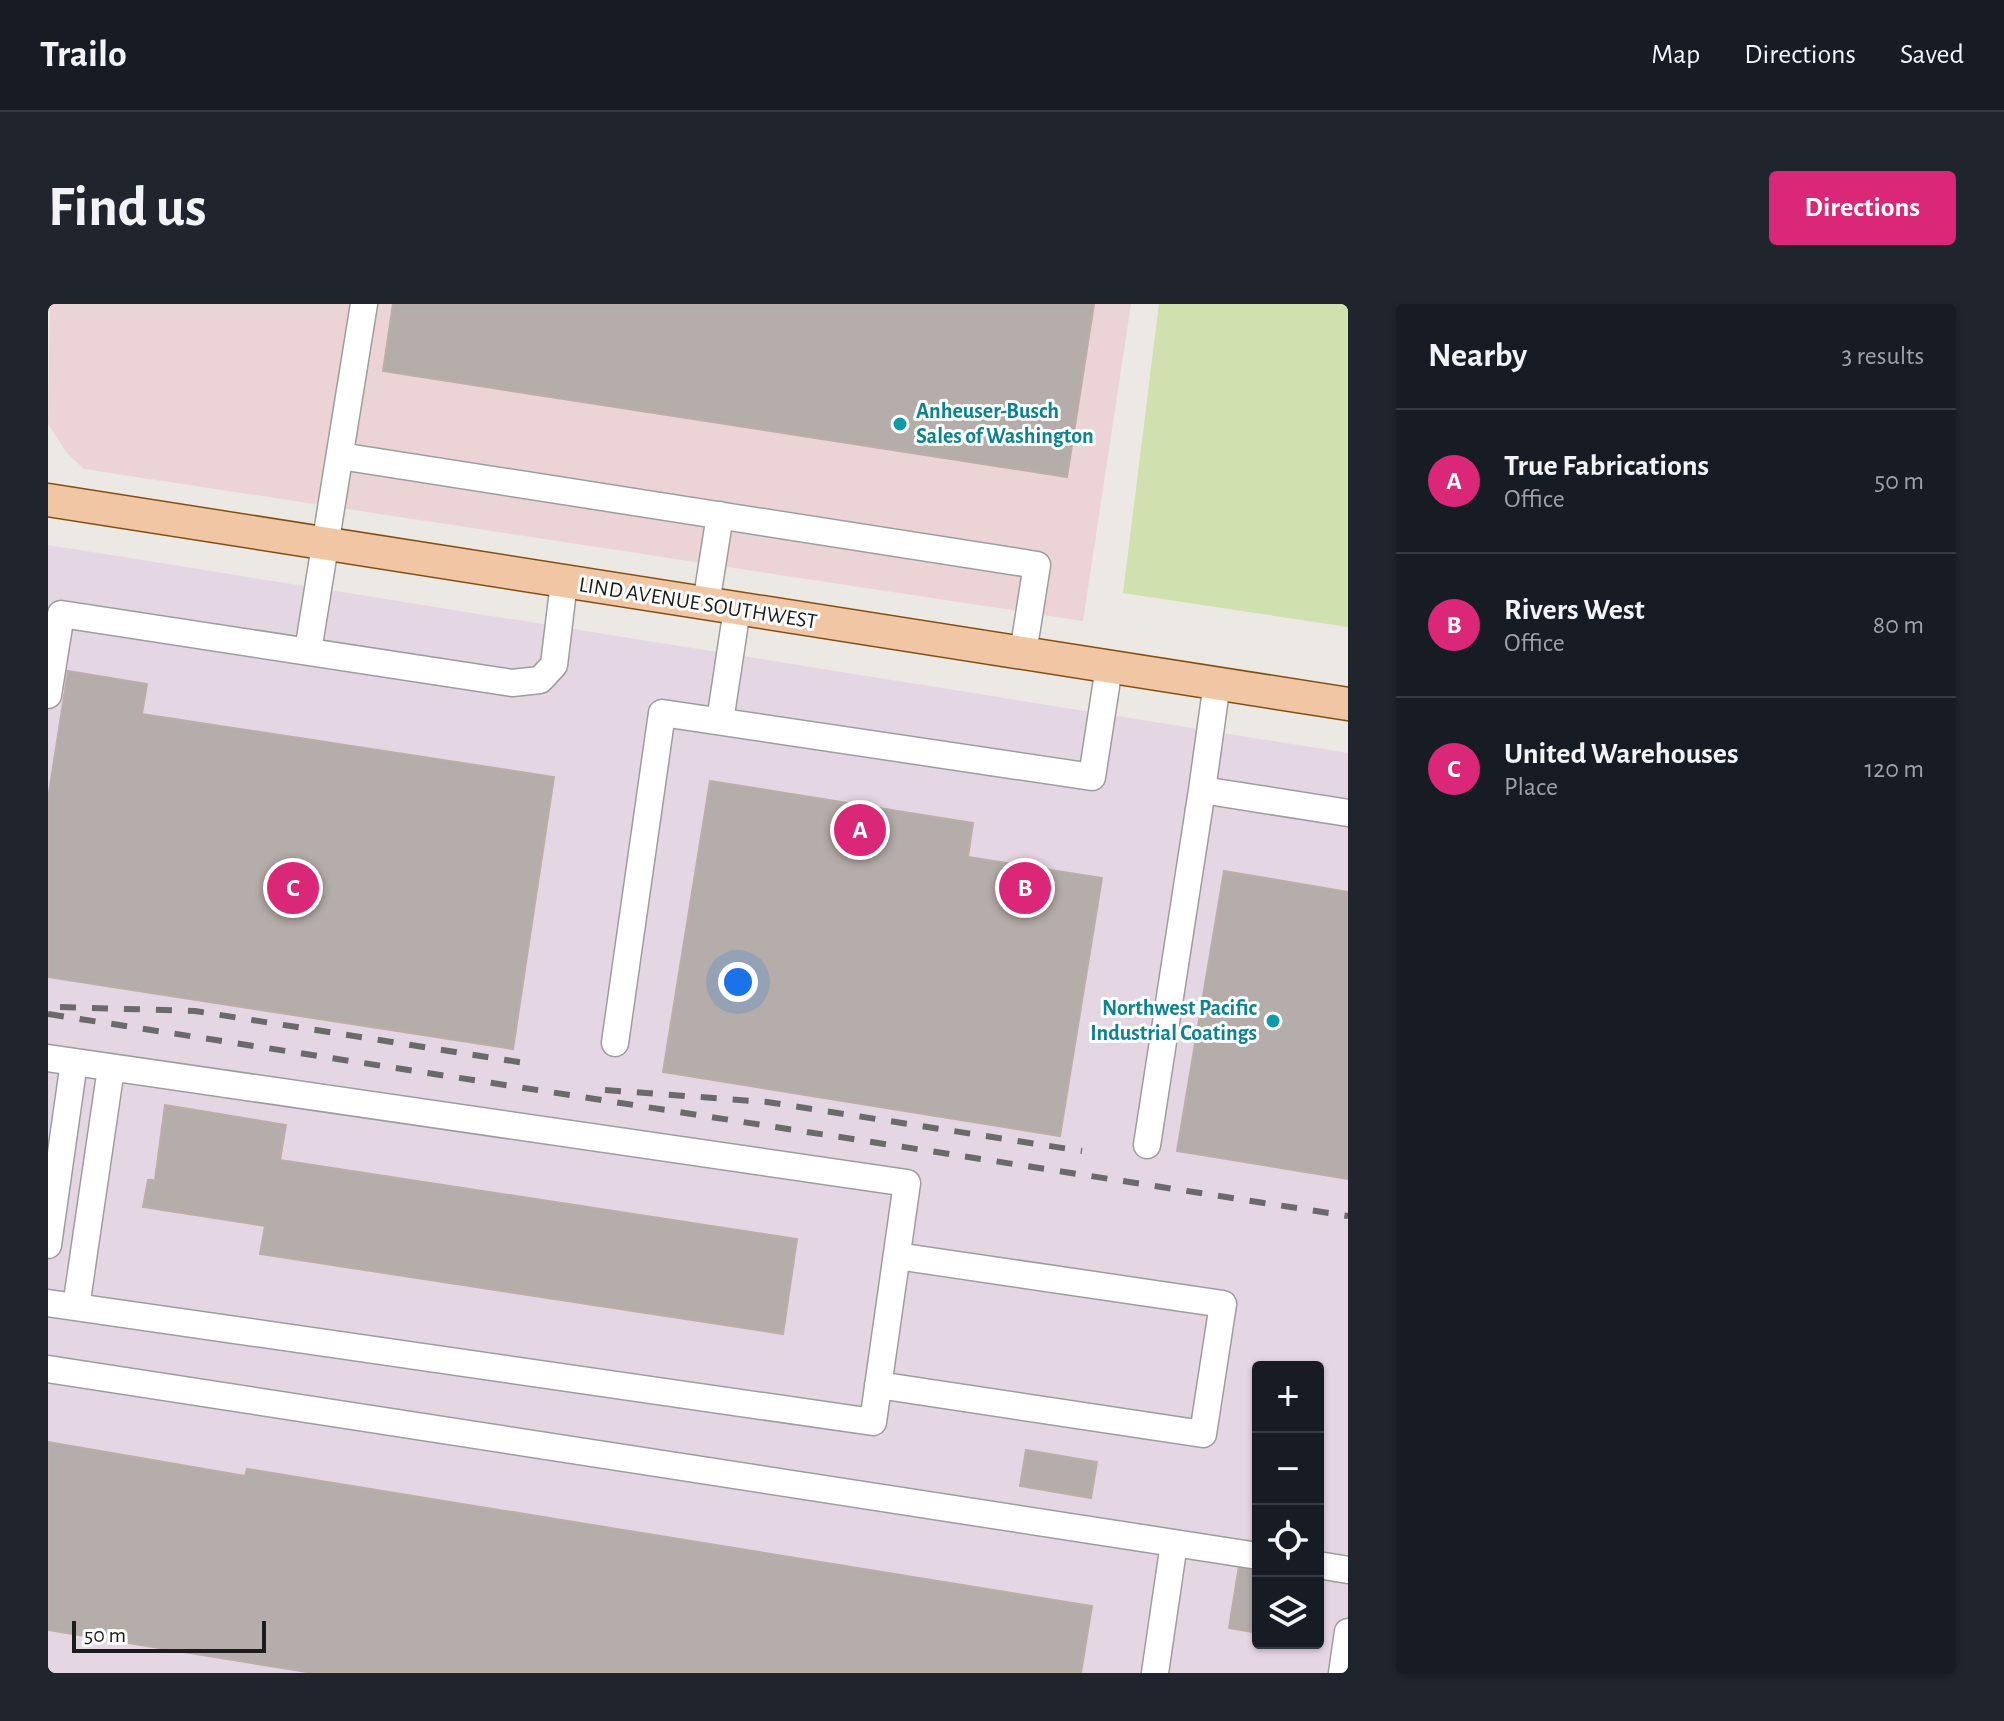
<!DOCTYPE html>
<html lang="en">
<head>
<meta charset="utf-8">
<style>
	:root { --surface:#171b24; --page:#20242c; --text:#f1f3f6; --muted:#9ea1a6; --line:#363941; --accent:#db2777 }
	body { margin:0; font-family:"Alegreya Sans",sans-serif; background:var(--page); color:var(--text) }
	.controls { position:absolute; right:24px; bottom:24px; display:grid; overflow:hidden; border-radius:8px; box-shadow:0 2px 6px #0004 }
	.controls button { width:72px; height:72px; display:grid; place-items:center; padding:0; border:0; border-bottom:2px solid var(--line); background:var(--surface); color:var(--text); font:40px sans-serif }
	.scale { position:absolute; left:24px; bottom:20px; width:194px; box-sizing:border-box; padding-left:8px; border:4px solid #1c1c1c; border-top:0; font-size:22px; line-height:28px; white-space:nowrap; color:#1c1c1c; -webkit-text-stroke:6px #fff; paint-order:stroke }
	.you { position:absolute; left:690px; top:678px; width:28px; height:28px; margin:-20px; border:6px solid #fff; border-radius:50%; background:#1a73e8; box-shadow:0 0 0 12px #1a73e833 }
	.badge { display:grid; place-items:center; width:52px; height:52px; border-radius:50%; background:var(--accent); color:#fff; font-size:26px; font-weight:700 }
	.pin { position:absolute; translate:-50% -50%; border:4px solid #fff; box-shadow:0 2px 8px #0006 }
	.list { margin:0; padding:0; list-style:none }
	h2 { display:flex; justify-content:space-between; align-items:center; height:104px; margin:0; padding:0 32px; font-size:34px }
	h2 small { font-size:26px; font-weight:400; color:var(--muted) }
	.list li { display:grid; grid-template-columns:52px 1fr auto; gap:24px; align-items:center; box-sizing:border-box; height:144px; padding:0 32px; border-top:2px solid var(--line) }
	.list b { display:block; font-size:30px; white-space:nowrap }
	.list p { margin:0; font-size:26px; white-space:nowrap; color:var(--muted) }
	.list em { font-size:26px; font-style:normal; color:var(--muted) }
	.icon { flex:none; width:44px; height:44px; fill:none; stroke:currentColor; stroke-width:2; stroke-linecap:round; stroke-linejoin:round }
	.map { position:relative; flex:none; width:1300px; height:1369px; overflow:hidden; border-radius:8px }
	header { display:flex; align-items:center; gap:48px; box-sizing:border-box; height:112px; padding:0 40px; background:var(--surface); border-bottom:2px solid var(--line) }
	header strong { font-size:38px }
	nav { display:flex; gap:44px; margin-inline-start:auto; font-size:28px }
	.intro { display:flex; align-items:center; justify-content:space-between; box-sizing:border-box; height:192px; padding:0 48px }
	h1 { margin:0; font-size:56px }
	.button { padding:20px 36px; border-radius:8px; background:var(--accent); color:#fff; font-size:28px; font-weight:700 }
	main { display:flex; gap:48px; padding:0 48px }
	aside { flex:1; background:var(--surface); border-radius:8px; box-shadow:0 2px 6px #0004 }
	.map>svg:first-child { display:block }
	.commercial { fill:#ecd4d6 }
	.industrial { fill:#e5d6e4; fill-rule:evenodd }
	.grass { fill:#cee1af }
	.building { fill:#b5ada9; stroke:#bcaea7; stroke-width:2 }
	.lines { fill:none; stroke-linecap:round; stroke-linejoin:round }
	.minor-casing { stroke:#9d9d9d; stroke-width:29 }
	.major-casing { stroke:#844f11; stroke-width:35 }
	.minor { stroke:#fff; stroke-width:26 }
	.major { stroke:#f0c6a4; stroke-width:32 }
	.rail { stroke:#6a6a6a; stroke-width:6; stroke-dasharray:16 16; stroke-linecap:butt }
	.culture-dot { fill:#0f9aa8; stroke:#fff; stroke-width:3 }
	.labels { text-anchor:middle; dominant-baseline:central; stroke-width:6; stroke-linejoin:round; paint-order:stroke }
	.culture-label { font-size:22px; font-weight:bold; fill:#0d838f; stroke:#fff; text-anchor:start }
	.street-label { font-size:22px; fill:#1c1c1c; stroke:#fff }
</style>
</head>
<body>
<header>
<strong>Trailo</strong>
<nav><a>Map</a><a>Directions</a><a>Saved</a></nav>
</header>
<div class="intro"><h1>Find us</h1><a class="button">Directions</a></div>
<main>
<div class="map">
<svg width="1300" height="1369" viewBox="0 0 1300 1369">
	<rect width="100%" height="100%" fill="#ece8e3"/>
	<path class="commercial" d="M 2,0 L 1083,0 L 1035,317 L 36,165 L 19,149 L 0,120 Z"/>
	<path class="industrial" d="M 0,241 L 1300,449 L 1300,1369 L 0,1369 ZM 1210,1063 L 1270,1063 L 1270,1339 L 1210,1339 Z"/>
	<path class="grass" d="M 1111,0 L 1300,0 L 1300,323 L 1075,289 Z"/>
	<path class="building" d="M 345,0 L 1046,0 L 1019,173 L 335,67 Z
		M 20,367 L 99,380 L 94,410 L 506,473 L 465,745 L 0,673 L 0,495 Z
		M 662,477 L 925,519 L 920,553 L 1054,574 L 1012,832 L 615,768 Z
		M 1176,567 L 1300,588 L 1300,875 L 1129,847 Z
		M 117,801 L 238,821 L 232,856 L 749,935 L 735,1030 L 212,950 L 217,922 L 95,903 L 100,876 L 107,876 Z
		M 0,1138 L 197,1172 L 199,1165 L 1044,1302 L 1033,1369 L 265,1369 L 0,1326 Z
		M 978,1146 L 1049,1158 L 1043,1194 L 972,1182 Z
		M 1191,1262 L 1210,1265 L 1210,1329 L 1181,1324 Z"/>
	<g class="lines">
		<g class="minor-casing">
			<path id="minor" d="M 292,152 L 989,261 L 975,349
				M 658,300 L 672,211
				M 260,347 L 316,0
				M 0,391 L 13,310 L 464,379 L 492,376 L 506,361 L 516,278
				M 672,417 L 689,305
				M 1154,486 L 1169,379
				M 567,739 L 614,409 L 1044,473 L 1061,363
				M 0,754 L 859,879 L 825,1118 L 0,999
				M 1099,841 L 1154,486 L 1300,509
				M 0,941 L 26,758
				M 28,1003 L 63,764
				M 0,1065 L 1210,1252
				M 830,1081 L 1155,1130 L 1175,1000 L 849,952
				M 1270,1261 L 1300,1266
				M 1107,1369 L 1126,1239
				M 1294,1369 L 1300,1328"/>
		</g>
		<g class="major-casing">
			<path id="major" d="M 0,196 L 1300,400"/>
		</g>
		<use href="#minor" class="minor"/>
		<use href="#major" class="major"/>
		<path class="rail" d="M 12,703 L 147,707 L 477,759
			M 0,710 L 1300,912
			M 557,786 L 719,798 L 1034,847"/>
	</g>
	<g class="culture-dot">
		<circle cx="852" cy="120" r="8"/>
		<circle cx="1225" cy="717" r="8"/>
	</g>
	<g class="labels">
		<g class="culture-label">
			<text x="868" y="107">Anheuser-Busch<tspan x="868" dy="25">Sales of Washington</tspan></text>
			<text x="1209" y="704" text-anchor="end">Northwest Pacific<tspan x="1209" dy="25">Industrial Coatings</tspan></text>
		</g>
		<g class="street-label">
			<text transform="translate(650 299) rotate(9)">LIND AVENUE SOUTHWEST</text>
		</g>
	</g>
</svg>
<div class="controls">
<button>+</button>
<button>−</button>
<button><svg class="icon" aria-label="locate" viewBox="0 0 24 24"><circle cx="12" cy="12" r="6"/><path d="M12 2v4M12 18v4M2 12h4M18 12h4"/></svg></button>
<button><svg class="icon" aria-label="layers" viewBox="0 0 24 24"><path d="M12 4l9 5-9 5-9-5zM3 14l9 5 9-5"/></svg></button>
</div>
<div class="scale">50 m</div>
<div class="you"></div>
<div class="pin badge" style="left:812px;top:526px">A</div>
<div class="pin badge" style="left:977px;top:584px">B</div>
<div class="pin badge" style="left:245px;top:584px">C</div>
</div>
<aside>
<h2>Nearby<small>3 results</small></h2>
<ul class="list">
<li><span class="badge">A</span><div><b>True Fabrications</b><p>Office</p></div><em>50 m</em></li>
<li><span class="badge">B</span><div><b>Rivers West</b><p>Office</p></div><em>80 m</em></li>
<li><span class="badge">C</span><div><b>United Warehouses</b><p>Place</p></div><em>120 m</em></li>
</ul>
</aside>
</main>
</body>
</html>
